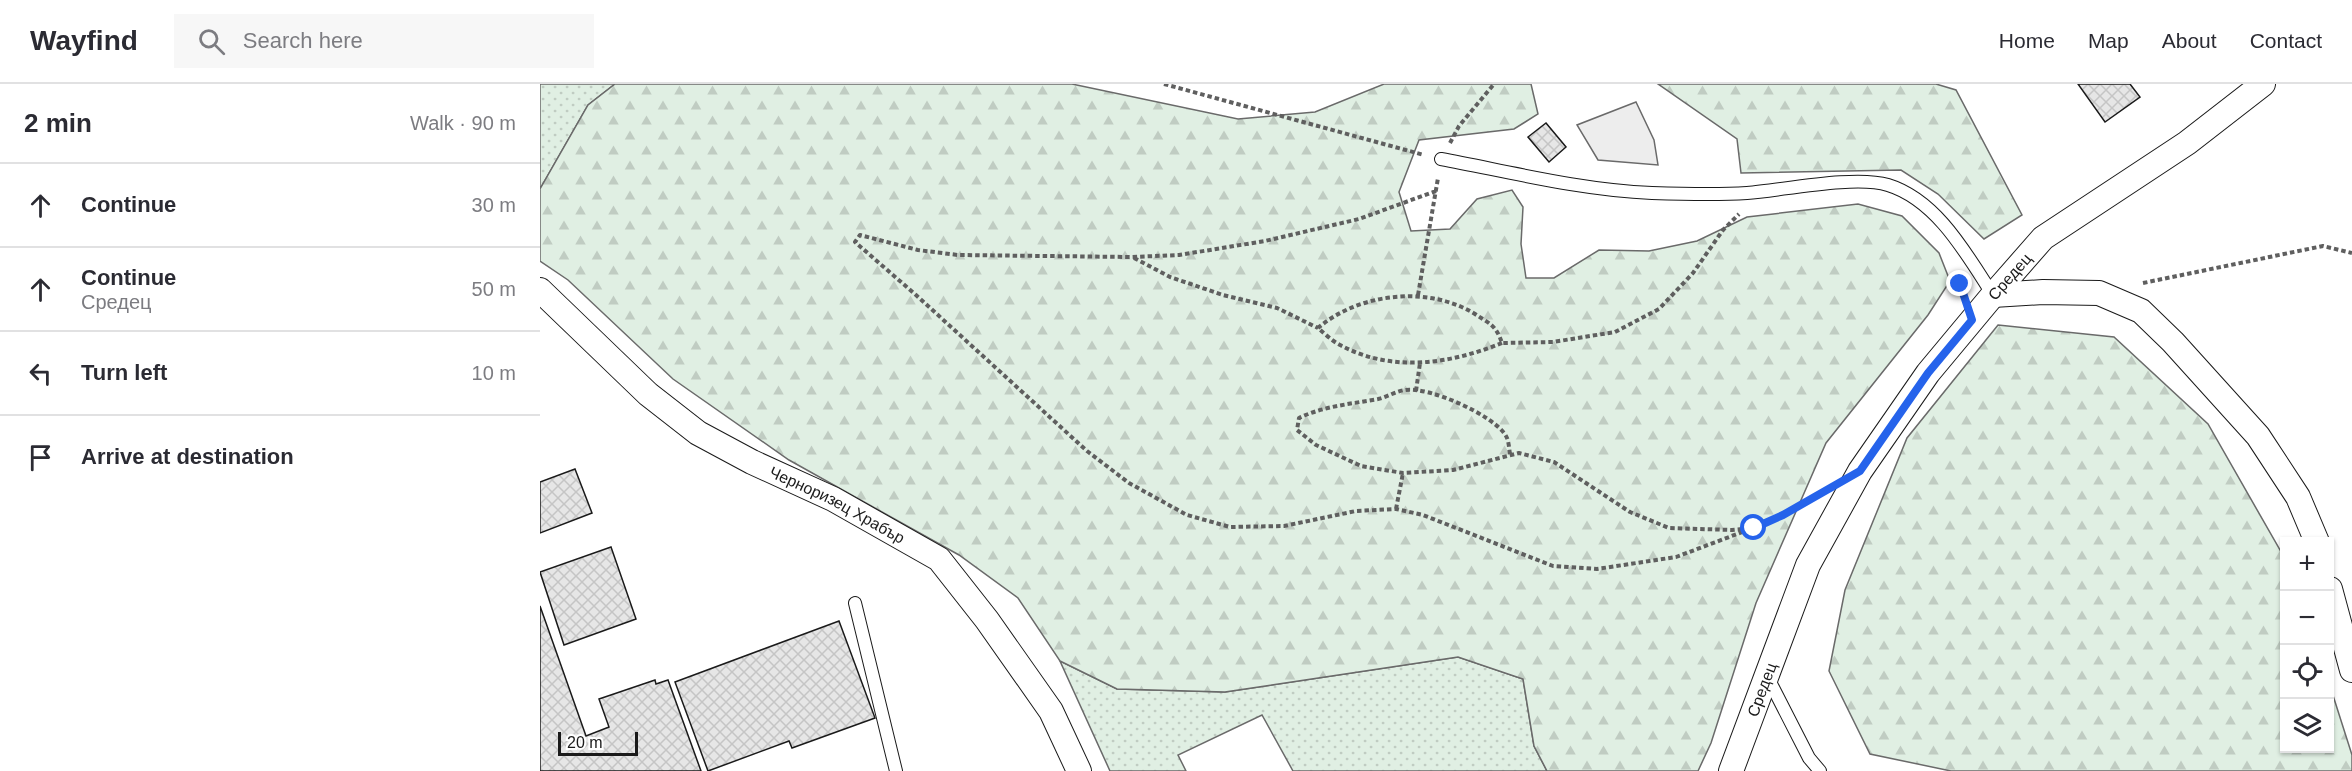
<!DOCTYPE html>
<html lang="en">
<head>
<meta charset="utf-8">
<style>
	:root { --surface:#fff; --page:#f7f7f7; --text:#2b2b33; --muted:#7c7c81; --line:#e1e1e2 }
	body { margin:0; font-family:Helvetica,sans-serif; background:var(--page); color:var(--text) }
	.controls { position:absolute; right:18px; bottom:18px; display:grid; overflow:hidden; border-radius:0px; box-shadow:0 2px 4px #0004 }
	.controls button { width:54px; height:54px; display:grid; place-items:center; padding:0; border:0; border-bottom:2px solid var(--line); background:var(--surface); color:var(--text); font:30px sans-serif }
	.scale { position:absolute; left:18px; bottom:15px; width:80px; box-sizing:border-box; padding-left:6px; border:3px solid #1a1a1a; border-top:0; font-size:16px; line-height:21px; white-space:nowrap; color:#1a1a1a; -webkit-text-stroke:4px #fff; paint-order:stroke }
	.stop { position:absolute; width:18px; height:18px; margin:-14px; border:4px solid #2563eb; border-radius:50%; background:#fff }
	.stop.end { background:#2563eb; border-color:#fff; box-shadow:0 2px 6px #0008 }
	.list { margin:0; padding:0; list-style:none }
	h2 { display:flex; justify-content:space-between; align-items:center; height:78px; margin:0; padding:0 24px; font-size:26px }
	h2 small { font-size:20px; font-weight:400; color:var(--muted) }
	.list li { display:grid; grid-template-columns:39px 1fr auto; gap:18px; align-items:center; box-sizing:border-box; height:84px; padding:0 24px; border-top:2px solid var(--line) }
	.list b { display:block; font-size:22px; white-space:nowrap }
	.list p { margin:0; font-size:20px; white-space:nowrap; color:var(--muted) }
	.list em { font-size:20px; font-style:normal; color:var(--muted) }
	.icon { flex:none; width:33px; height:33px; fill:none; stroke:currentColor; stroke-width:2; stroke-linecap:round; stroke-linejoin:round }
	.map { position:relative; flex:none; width:1812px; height:687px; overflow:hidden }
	header { display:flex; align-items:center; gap:36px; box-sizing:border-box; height:84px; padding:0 30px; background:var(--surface); border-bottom:2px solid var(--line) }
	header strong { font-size:28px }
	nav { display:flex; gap:33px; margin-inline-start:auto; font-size:21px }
	.search { width:420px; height:54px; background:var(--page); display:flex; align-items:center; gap:15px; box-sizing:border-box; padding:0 21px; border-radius:0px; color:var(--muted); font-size:22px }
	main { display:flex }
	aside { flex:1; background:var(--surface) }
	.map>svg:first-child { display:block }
	.grass { fill:url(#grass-dots); stroke:#6a6a6a; stroke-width:1.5 }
	.forest { fill:url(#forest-firs); stroke:#6a6a6a; stroke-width:1.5 }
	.parking { fill:#ededed; stroke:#6a6a6a; stroke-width:1.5 }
	.building { fill:url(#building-cross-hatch); stroke:#1a1a1a; stroke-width:1.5 }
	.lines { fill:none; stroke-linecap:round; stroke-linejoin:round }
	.service-casing { stroke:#1a1a1a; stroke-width:14 }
	.minor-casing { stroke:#1a1a1a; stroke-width:26 }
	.path { stroke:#5f5f5f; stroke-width:4; stroke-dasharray:4.5 3; stroke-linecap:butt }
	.service { stroke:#fff; stroke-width:12 }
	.minor { stroke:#fff; stroke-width:24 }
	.route { stroke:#2563eb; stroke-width:8 }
	.labels { text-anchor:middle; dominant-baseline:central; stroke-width:4.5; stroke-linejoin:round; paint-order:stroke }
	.street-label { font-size:16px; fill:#1a1a1a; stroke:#fff }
</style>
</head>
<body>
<header>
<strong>Wayfind</strong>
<div class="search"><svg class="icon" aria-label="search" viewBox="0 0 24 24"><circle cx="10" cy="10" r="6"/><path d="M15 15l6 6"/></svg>Search here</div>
<nav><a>Home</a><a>Map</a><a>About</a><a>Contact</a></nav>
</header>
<main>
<aside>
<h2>2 min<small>Walk · 90 m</small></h2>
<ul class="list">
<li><svg class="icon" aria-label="ahead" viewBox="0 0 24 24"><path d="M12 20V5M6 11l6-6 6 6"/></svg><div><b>Continue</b></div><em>30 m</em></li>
<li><svg class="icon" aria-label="ahead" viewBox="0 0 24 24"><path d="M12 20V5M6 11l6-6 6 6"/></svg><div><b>Continue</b><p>Средец</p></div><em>50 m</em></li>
<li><svg class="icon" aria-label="left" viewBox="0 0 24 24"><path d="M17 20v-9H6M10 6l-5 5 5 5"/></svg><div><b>Turn left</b></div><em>10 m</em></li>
<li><svg class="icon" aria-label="arrive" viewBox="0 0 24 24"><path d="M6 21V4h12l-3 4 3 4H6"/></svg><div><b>Arrive at destination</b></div></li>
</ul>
</aside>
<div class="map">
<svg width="1812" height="687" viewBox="0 0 1812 687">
	<defs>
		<pattern id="grass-dots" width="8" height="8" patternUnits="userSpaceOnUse" patternTransform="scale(1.5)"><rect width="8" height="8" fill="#e0efe3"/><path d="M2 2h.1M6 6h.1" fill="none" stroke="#c0ccc2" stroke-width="1.8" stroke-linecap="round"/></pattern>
		<pattern id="forest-firs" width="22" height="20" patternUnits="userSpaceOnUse" patternTransform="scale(1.5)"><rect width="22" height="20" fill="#e0efe3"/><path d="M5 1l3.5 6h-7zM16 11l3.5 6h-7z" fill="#c0ccc2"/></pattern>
		<pattern id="building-cross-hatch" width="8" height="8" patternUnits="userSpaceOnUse" patternTransform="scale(1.5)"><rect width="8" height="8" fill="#e6e6e6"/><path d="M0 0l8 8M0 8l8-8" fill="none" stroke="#c5c5c5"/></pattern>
	</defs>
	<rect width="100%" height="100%" fill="#fff"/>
	<path class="grass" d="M 0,0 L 75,0 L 48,21 L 0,105 Z
		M 918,573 L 983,595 L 994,662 L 1007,687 L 753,687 L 722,631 L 638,671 L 646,687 L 570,687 L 520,577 L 577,605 L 685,608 Z"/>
	<path class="forest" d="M 75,0 L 532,0 L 698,35 L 775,28 L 844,0 L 991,0 L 998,30 L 974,45 L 879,56 L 859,108 L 871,147 L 910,145 L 937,115 L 972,106 L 983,123 L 981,160 L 986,194 L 1014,194 L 1059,166 L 1109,167 L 1157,157 L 1207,133 L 1318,120 L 1362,132 L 1399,169 L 1410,197 L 1388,231 L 1286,359 L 1216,519 L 1171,659 L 1158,687 L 1007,687 L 994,662 L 983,595 L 918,573 L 685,608 L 577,605 L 520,577 L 478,514 L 419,471 L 249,376 L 133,295 L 28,196 L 0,177 L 0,105 L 48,21 Z
		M 1118,0 L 1396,0 L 1416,6 L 1482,131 L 1444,155 L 1398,110 L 1361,86 L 1201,89 L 1197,55 Z
		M 1458,241 L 1574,253 L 1668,340 L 1744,473 L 1744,664 L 1790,664 L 1790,602 L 1812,671 L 1812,687 L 1411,687 L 1330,670 L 1289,587 L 1305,506 L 1367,354 Z"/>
	<path class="parking" d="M 1096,18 L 1114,56 L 1118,81 L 1058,76 L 1037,41 Z"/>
	<path class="building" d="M 1538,0 L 1590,0 L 1600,13 L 1565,38 Z
		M 1006,39 L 1026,63 L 1009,78 L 988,53 Z
		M 35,385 L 52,429 L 0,449 L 0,398 Z
		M 71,463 L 96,535 L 24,561 L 0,488 Z
		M 0,522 L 46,652 L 69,643 L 59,615 L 115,596 L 116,600 L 128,596 L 161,687 L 0,687 Z
		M 299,537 L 335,634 L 252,664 L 249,657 L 168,687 L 135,598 Z"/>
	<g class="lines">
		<g class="service-casing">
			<path id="service" d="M 901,75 C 970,88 1041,106 1112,109 C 1143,110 1176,111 1207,109 C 1244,106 1315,91 1348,101 C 1397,116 1427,171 1453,211
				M 315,519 L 356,687
				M 1227,592 L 1269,674 L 1280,687"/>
		</g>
		<g class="minor-casing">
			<g id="minor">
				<path id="s1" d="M 0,206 L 108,310 L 158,349 L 212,378 L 293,415 L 399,475 L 447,536 L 511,627 L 539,687"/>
				<path d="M 1453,211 L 1503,208 L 1559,209 L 1601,227 L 1633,258 L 1718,352 L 1758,413 L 1777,458"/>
				<path d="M 1790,505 L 1812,586"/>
				<path id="s2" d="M 1191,687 L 1268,481 L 1320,387 L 1388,289 L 1453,211 L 1503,154 L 1647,59 L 1723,0"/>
			</g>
		</g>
		<path class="path" d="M 624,0 L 884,71
			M 910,59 L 919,42 L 954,0
			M 896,107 L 819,135 L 725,157 L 639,171 L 592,173 L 418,171 L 378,166 L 320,151 L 315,158 L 376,211 L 547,367 L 589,399 L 647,431 L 690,443 L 744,442 L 816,427 L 856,425 L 883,431 L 1013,482 L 1057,485 L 1136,473 L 1213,444
			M 594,174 L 630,193 L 683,211 L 737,224 L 778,244
			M 1603,199 L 1783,162 L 1812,169
			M 878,211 L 898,94
			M 962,259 C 910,280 852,289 800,261 C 792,257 784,249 778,244 C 819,209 888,201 935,230 C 950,240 956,241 962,259 L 1013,258 L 1075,248 L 1119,225 L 1153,189 L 1183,146 L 1199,130
			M 876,307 L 880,279
			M 970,370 C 969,365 969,357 966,352 C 954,331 888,302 865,306 C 856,307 847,313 838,315 C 811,320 784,322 759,334 L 757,346 L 776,361 L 821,382 L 863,389 L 913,386 L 979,369 L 1014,378 L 1090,428 L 1129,444 L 1192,446 L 1213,444 L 1243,431 L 1277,411
			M 856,425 L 863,389"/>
		<use href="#service" class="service"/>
		<use href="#minor" class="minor"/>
	</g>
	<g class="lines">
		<path class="route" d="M 1214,444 L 1243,431 L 1320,387 L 1388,289 L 1432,236 L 1420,200"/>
	</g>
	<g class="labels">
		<g class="street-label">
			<text stroke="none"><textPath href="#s2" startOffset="573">Средец</textPath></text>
			<text stroke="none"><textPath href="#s1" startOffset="370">Черноризец Храбър</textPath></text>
			<text stroke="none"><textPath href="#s2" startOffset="87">Средец</textPath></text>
		</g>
	</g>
</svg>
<div class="controls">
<button>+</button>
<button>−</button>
<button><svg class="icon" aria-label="locate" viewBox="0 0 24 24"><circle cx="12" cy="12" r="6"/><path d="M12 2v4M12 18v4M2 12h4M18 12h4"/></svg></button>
<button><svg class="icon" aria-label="layers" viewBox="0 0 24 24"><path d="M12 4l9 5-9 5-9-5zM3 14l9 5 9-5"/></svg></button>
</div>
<div class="scale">20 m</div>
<div class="stop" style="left:1214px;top:444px"></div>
<div class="stop end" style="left:1420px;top:200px"></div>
</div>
</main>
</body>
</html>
